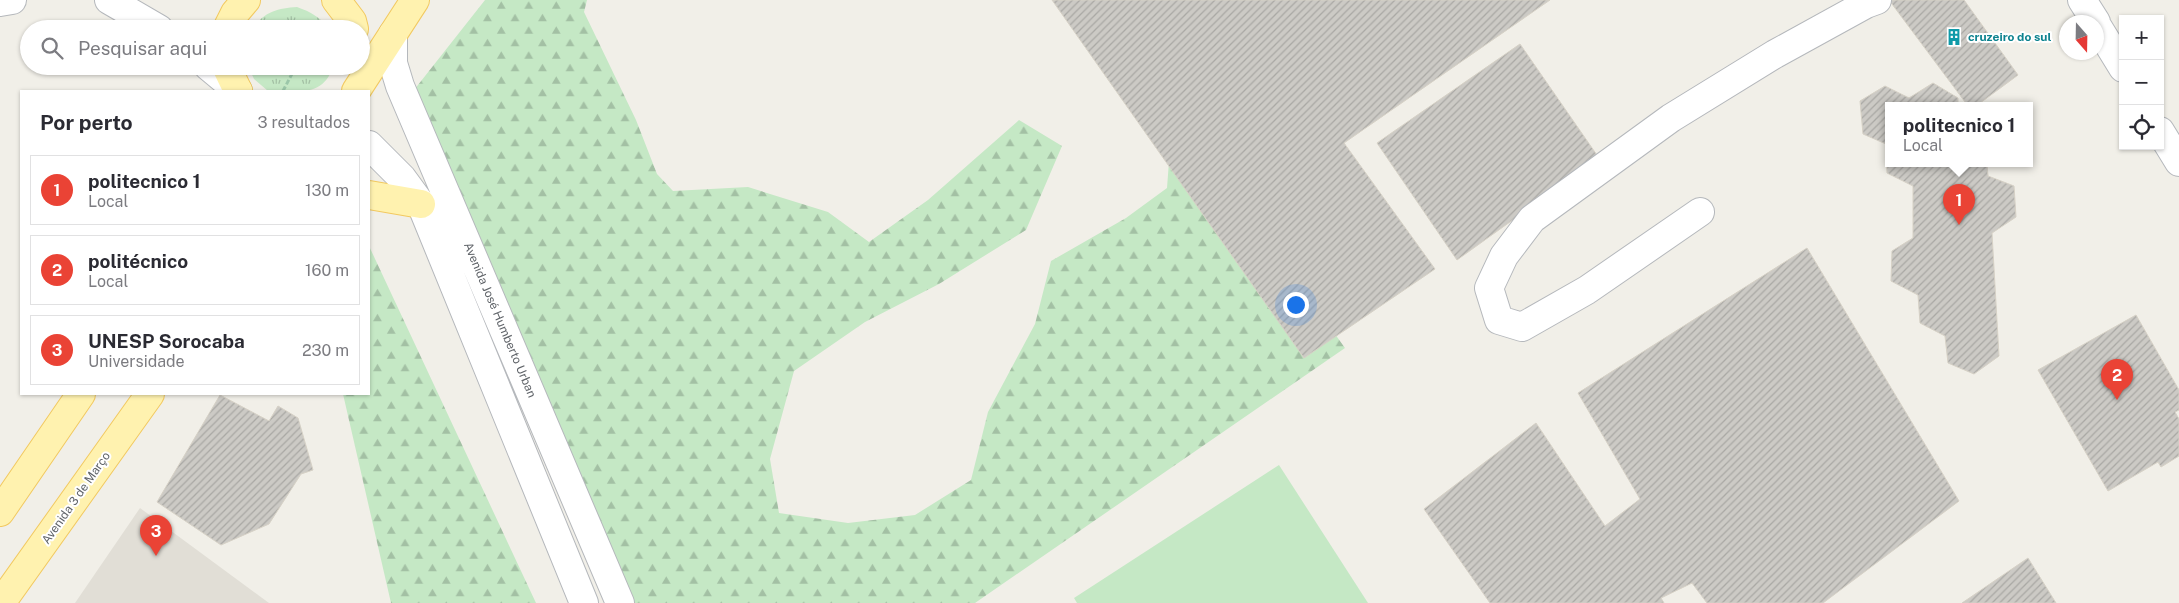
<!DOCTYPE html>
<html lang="pt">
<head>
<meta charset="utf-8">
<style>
	:root { --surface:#fff; --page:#f7f7f7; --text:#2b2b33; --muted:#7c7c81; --line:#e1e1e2; --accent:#ea4335 }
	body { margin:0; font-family:"Public Sans",sans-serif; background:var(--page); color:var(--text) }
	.controls { position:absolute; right:15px; top:15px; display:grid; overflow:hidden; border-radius:0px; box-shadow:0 1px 4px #0004 }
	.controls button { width:45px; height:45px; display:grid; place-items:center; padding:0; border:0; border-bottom:1px solid var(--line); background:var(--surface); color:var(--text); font:25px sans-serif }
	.compass { position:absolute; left:2059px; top:15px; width:45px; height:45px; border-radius:50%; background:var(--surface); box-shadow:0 1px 4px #0004; rotate:160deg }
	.you { position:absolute; left:1295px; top:304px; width:18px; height:18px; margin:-12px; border:4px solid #fff; border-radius:50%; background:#1a73e8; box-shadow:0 0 0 8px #1a73e833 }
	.badge { display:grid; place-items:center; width:32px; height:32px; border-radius:50%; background:var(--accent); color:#fff; font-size:16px; font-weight:700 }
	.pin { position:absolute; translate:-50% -41px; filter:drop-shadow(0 1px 2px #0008) }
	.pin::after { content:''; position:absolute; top:26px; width:18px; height:15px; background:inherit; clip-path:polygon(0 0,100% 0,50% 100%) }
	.popup { position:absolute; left:1885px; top:102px; width:148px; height:65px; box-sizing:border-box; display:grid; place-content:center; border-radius:0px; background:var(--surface); filter:drop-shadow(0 1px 4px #0005); font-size:16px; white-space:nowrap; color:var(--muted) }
	.popup b { font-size:19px; color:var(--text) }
	.popup::after { content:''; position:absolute; left:50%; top:100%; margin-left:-10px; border:10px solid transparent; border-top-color:var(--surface) }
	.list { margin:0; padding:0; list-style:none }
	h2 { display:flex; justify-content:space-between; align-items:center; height:65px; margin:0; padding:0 20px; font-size:21px }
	h2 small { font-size:16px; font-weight:400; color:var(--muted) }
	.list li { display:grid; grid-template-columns:32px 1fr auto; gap:15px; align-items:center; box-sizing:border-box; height:70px; margin:0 10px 10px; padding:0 10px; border:1px solid var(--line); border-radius:0px }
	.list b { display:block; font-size:19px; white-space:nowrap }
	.list p { margin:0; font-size:16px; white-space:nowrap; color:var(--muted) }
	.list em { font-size:16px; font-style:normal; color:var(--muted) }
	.icon { flex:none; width:28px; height:28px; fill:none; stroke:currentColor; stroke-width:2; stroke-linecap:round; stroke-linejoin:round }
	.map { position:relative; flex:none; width:2179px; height:603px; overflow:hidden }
	.search { position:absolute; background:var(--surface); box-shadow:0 1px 4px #0004; left:20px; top:20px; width:350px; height:55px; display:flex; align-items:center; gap:12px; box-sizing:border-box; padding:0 18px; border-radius:28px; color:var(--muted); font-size:19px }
	.panel { position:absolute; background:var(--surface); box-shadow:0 1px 4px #0004; left:20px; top:90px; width:350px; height:305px; border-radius:0px }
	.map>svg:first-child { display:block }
	.education { fill:#e1ded6 }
	.grass { fill:url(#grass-tufts) }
	.forest { fill:url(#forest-firs) }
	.pitch { fill:#c5e8c5 }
	.building { fill:url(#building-hatch); stroke:#d6d1c6 }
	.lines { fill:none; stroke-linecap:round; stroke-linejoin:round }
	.minor-casing { stroke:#b5b8bc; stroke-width:30 }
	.major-casing { stroke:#f2c960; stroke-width:30 }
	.path { stroke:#9cc7a9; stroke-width:3; stroke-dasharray:5 2.5; stroke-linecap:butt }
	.minor { stroke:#fff; stroke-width:28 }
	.major { stroke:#fff2af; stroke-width:28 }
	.labels { text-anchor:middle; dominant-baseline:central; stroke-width:4; stroke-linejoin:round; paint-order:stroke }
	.culture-label { font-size:12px; font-weight:bold; fill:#0d838f; stroke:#fff; text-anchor:start }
	.street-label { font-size:12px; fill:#5f6368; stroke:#fff }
</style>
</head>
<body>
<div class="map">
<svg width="2179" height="603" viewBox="0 0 2179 603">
	<defs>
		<pattern id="grass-tufts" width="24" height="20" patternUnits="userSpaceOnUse" patternTransform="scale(1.25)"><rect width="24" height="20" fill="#c5e8c5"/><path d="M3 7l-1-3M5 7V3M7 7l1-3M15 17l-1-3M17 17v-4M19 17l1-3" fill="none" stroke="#a3c0a4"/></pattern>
		<pattern id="forest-firs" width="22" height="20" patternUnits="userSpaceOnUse" patternTransform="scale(1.25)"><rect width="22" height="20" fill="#c5e8c5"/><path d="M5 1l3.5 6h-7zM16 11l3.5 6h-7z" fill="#a3c0a4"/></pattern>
		<pattern id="building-hatch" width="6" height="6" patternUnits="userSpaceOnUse" patternTransform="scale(1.25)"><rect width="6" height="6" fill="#cccac5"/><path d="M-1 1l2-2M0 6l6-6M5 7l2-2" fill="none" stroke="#a9a8a4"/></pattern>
	</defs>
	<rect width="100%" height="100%" fill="#f1efe8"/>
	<path class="education" d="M 140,508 L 269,603 L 75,603 Z"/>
	<path class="grass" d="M 297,7 C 311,12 320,17 329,29 L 253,29 C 263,12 278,8 297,7 Z
		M 248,66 L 333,66 C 324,98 295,91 268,91 L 254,79 Z"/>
	<path class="forest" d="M 485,0 L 587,0 L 584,12 L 636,120 L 657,174 L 673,191 L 748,187 L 828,212 L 869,242 L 928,200 L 1019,120 L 1062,146 L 1026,230 L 939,284 L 865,322 L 794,371 L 770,459 L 779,513 L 848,523 L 915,515 L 971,480 L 988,412 L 1035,324 L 1051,261 L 1126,218 L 1167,188 L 1170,148 L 1198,144 L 1345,348 L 975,603 L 634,603 L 414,90 Z
		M 369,246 L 536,603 L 391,603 L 343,394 L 369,394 Z"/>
	<path class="pitch" d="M 1279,465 L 1368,603 L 1077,603 L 1074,598 Z"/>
	<path class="building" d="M 1052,0 L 1550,0 L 1344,143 L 1435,269 L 1304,358 Z
		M 1889,0 L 1964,0 L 2018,75 L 1976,106 L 1968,106 Z
		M 1520,44 L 1599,158 L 1457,260 L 1377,143 Z
		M 1933,83 L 1958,98 L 1958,106 L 1889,106 L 1889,164 L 1987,164 L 1988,176 L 2014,186 L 2016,217 L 1992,233 L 1999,356 L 1974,374 L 1948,363 L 1945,336 L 1920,323 L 1918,295 L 1891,281 L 1892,251 L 1913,238 L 1913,186 L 1887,173 L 1886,144 L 1863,134 L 1860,101 L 1885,86 L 1909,98 Z
		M 1807,248 L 1959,501 L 1823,603 L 1707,603 L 1692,583 L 1661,598 L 1664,603 L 1490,603 L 1424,509 L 1536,423 L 1605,526 L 1640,499 L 1578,393 Z
		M 2136,315 L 2179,390 L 2179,410 L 2175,412 L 2179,419 L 2179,456 L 2161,467 L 2158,462 L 2108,491 L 2038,370 Z
		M 220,395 L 269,421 L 278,406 L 298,418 L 313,470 L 301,474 L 269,524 L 221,545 L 157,502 Z
		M 2028,558 L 2056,603 L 1962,603 Z"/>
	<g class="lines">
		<g class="minor-casing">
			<path id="minor" d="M 109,0 L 159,29
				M 2082,0 L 2096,22
				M 0,2 L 12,0
				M 2096,24 L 2123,68
				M 393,34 L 393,63 L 400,86 L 620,603
				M 208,66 L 238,91
				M 2160,131 L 2179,162
				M 369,145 L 402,178 L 421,204 L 584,603
				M 1700,212 L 1587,290 L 1522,327 L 1499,320 L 1489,288 L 1504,256 L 1532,219 L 1671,118 L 1775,54 L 1866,4 L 1877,0"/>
		</g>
		<g class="major-casing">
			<path id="major" d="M 336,0 L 352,21 L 354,29
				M 227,29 L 235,13 L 246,0
				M 226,66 L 238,91
				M 356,91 L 415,0
				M 369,195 L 421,204
				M 0,512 L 81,394
				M 1,603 L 150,394"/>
		</g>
		<path class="path" d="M 283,91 L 296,66"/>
		<use href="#minor" class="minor"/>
		<use href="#major" class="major"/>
	</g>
	<defs>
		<g id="building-bare" transform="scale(1.35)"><path d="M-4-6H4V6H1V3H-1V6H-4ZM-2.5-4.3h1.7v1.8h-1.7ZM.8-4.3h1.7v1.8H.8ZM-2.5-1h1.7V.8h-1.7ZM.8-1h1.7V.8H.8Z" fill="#0f9aa8" stroke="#fff" stroke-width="2.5" paint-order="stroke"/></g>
	</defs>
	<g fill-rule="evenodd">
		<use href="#building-bare" x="1954" y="37"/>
	</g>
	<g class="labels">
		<g class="culture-label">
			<text x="1968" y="37">cruzeiro do sul</text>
		</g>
		<g class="street-label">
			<text transform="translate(500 320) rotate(67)">Avenida José Humberto Urban</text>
			<text transform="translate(76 498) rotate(-55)">Avenida 3 de Março</text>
		</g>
	</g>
</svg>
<div class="controls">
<button>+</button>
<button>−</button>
<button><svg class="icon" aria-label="locate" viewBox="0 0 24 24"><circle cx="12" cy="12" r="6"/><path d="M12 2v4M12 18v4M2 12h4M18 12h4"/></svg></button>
</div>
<svg class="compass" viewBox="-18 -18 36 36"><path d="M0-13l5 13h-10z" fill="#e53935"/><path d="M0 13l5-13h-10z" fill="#7c7c81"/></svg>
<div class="you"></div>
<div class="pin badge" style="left:1959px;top:225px">1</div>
<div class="popup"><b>politecnico 1</b>Local</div>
<div class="pin badge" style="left:2117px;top:400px">2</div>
<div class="pin badge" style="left:156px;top:556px">3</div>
<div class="search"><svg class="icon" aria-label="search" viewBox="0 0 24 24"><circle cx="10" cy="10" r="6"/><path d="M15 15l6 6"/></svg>Pesquisar aqui</div>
<section class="panel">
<h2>Por perto<small>3 resultados</small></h2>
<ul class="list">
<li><span class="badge">1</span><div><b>politecnico 1</b><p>Local</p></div><em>130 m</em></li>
<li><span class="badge">2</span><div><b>politécnico</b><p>Local</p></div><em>160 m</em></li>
<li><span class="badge">3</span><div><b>UNESP Sorocaba</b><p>Universidade</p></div><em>230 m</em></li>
</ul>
</section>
</div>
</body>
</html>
